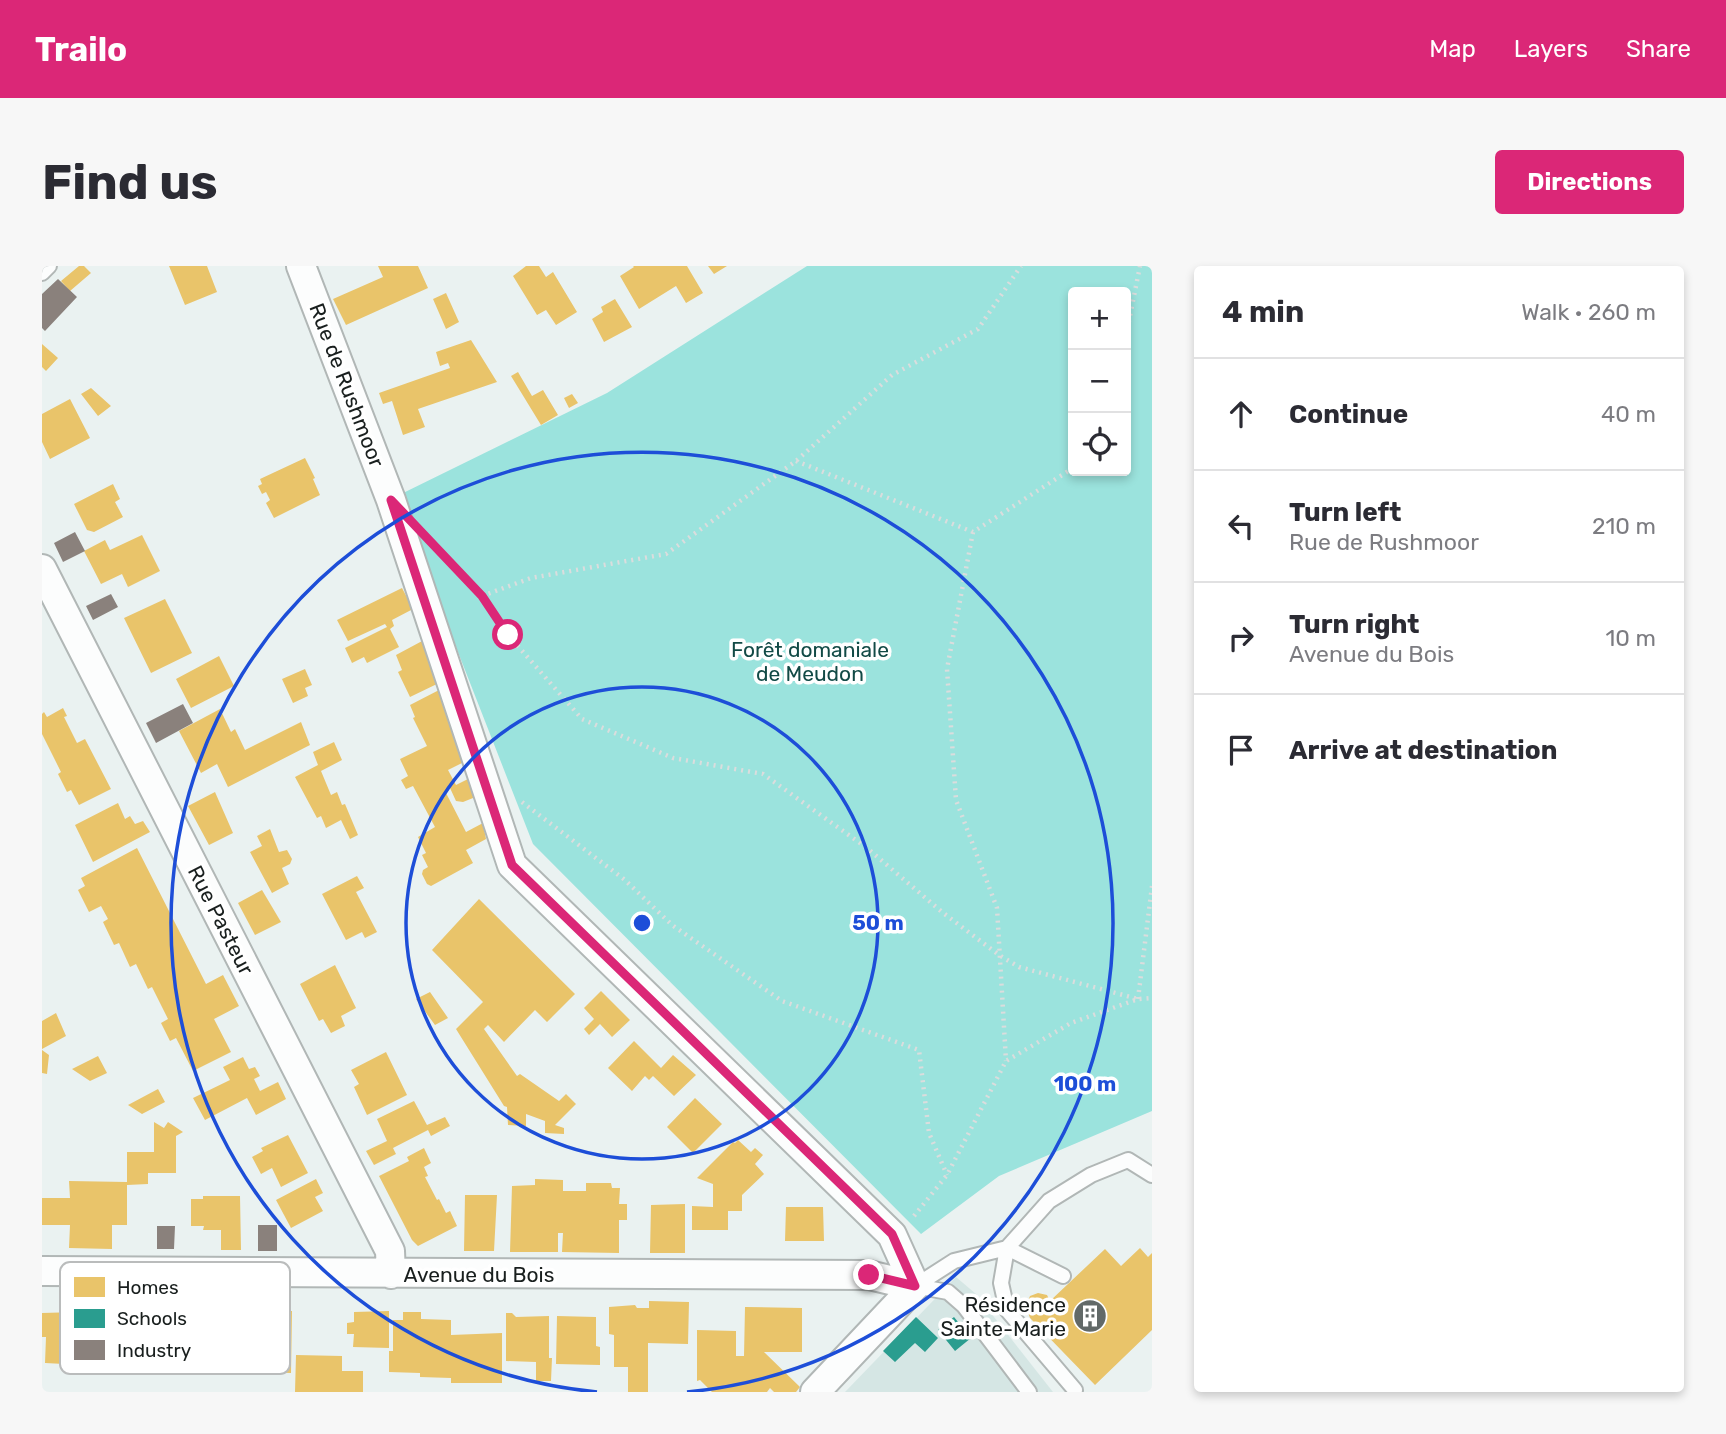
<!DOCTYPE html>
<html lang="en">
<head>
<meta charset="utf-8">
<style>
	:root { --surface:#fff; --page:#f7f7f7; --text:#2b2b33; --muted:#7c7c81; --line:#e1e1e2; --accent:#db2777 }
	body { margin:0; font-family:Rubik,sans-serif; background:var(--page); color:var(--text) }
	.controls { position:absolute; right:21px; top:21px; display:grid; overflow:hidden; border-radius:7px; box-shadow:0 4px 10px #0003 }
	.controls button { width:63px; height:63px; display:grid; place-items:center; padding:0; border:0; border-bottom:2px solid var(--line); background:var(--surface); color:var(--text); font:35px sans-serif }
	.stop { position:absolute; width:21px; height:21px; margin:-16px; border:5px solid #db2777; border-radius:50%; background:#fff }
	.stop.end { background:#db2777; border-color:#fff; box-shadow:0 2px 7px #0008 }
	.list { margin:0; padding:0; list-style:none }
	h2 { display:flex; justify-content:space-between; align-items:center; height:91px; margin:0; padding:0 28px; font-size:30px }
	h2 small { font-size:23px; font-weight:400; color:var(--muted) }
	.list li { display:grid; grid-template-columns:46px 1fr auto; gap:21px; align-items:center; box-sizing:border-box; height:112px; padding:0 28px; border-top:2px solid var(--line) }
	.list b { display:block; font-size:26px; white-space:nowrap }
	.list p { margin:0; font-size:23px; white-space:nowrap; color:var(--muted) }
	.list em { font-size:23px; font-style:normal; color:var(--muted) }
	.icon { flex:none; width:38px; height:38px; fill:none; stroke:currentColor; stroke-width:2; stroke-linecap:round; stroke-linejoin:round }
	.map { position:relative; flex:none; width:1110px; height:1126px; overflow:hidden; border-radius:7px }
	header { display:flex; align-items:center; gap:42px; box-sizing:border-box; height:98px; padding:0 35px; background:var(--accent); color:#fff }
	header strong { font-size:33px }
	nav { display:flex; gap:38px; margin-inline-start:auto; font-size:24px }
	.intro { display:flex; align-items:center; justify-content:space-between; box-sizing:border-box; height:168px; padding:0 42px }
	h1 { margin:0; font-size:49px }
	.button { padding:18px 32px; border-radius:7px; background:var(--accent); color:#fff; font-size:24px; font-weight:700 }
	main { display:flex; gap:42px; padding:0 42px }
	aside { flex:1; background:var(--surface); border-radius:7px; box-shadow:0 4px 10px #0003 }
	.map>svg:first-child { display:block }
	.built { fill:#d5e6e4 }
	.forest { fill:#9be3dd; fill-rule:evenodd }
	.homes { fill:#e9c46a }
	.schools { fill:#2a9d8f }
	.industry { fill:#8a817c }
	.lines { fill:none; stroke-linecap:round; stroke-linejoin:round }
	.lane-casing { stroke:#b1b7b6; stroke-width:18 }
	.street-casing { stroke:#b1b7b6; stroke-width:32 }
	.path { stroke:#dbdddd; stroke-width:4.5; stroke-dasharray:2 5; stroke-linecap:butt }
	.lane { stroke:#fcfdfd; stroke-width:14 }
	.street { stroke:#fcfdfd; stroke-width:28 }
	.route { stroke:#db2777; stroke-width:9 }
	.ring { fill:none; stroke:#1d4ed8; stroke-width:3.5 }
	.labels { text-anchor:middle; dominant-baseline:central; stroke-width:7; stroke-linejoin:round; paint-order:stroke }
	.street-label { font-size:21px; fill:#191f1e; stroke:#fff }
	.park-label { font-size:21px; fill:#124a46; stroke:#fff }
	.poi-label { font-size:21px; fill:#191f1e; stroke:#fff; text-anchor:end }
	.key { fill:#fff; stroke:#babcbc; stroke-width:2 }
	.key-label { font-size:19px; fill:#191f1e }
	.centre { fill:#1d4ed8; stroke:#fff; stroke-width:3.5 }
	.ring-label { font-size:21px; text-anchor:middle; font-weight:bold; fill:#1d4ed8; stroke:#fff; stroke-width:7; stroke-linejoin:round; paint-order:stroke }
</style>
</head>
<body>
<header>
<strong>Trailo</strong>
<nav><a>Map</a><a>Layers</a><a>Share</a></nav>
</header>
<div class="intro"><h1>Find us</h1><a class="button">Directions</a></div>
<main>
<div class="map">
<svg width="1110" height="1126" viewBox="0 0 1110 1126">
	<rect width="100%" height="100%" fill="#eaf2f1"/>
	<path class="built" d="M 914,1011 L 934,1028 L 1011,1126 L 803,1126 Z"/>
	<path class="forest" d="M 765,0 L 1110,0 L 1110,845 L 957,910 L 879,968 L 491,578 L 355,230 L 565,127 ZM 1031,26 L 1084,26 L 1084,205 L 1031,205 Z"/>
	<path class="homes" d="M 37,0 L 42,0 L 49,7 L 28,25 L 19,15 Z
		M 127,0 L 165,0 L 175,26 L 143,39 Z
		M 336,0 L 376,0 L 386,22 L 304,59 L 291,33 L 341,11 Z
		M 484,0 L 497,0 L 504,11 L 511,6 L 535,46 L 514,59 L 504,44 L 495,49 L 471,10 Z
		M 591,0 L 645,0 L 661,27 L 644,37 L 634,20 L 597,43 L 578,10 L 592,1 Z
		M 666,0 L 685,0 L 672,8 Z
		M 404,27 L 417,56 L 404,63 L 391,33 Z
		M 573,33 L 590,61 L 562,76 L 550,53 L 561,46 L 559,41 Z
		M 429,74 L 455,116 L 376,143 L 383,161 L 361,169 L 350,135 L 341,138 L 337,127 L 408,102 L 406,97 L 398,100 L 394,86 Z
		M 0,78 L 16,92 L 4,105 L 0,101 Z
		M 476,106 L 490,130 L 501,124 L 516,149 L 499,159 L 469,110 Z
		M 49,122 L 69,140 L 56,150 L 39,128 Z
		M 530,128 L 536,137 L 527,142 L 522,132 Z
		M 28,133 L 48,172 L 8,193 L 0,176 L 0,148 Z
		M 263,192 L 273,212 L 271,213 L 278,229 L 232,252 L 224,237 L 228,234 L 224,226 L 220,228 L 216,220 L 220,218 L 218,213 Z
		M 71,218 L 78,233 L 73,236 L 81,251 L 52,266 L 45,264 L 32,238 Z
		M 100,269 L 118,305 L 86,321 L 80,308 L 59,318 L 42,285 L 63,274 L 68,284 Z
		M 360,322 L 371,343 L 350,354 L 352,360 L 348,363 L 357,381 L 325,397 L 322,391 L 310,397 L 303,382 L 345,361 L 343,358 L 306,375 L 295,354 Z
		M 123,333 L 150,387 L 109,407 L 82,352 Z
		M 382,374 L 397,417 L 368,431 L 356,406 L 360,404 L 354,389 Z
		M 177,390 L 192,420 L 149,442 L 134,413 Z
		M 263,403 L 270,419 L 263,422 L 266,430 L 251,437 L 240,413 Z
		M 399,423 L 424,495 L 406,504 L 414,519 L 430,511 L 436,530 L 421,536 L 414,535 L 408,522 L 403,525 L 424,566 L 441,557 L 444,573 L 424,584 L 431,597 L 389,620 L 385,618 L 380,608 L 381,604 L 386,601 L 380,589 L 384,587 L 376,571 L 393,561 L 371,520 L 364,523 L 359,514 L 366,510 L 358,493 L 385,480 L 371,452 L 373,451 L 368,439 Z
		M 21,442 L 25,450 L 22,451 L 35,477 L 43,473 L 69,523 L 37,539 L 29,524 L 25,526 L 16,508 L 19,506 L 0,468 L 0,448 L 2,446 L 5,451 Z
		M 178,443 L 189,466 L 193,463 L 203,484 L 259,456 L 268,479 L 186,521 L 175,498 L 159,507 L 137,465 Z
		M 292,476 L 300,494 L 279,505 L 289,529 L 295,526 L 300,539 L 303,538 L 316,569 L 308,573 L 299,554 L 284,562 L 279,550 L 275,552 L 253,511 L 276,499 L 271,486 Z
		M 173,526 L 191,567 L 167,579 L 146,540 Z
		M 76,537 L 83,553 L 88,550 L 93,558 L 101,555 L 108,566 L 51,596 L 33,559 Z
		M 228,563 L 237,586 L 245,584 L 250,593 L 248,598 L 240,602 L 247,618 L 230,627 L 208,586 L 220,580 L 215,570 Z
		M 95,582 L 164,718 L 181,709 L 197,740 L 172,753 L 189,786 L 151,805 L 134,772 L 128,775 L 119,757 L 126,753 L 110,721 L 106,723 L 94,698 L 88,701 L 77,677 L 72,679 L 61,656 L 66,653 L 59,640 L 47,646 L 36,624 L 43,620 L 39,612 Z
		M 315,610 L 322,622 L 314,626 L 335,666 L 323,672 L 320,666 L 304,674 L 280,628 Z
		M 220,624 L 239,656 L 213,669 L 196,637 Z
		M 437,633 L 533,728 L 505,756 L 493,744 L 462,776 L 446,759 L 442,763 L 475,810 L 478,808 L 517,835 L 524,828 L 534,838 L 513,859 L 522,862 L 522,868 L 503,867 L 503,855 L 484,848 L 484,860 L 466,859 L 465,841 L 462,840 L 414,763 L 441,736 L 390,684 Z
		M 293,699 L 314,742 L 299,750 L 303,760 L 289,767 L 281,753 L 277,755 L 258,718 Z
		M 559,725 L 588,754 L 570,771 L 558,758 L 547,769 L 542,763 L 552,753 L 542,742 Z
		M 388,726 L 406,752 L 393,759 L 374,733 Z
		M 14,747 L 24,770 L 0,783 L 0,755 Z
		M 592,775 L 619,802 L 631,789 L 654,809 L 632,830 L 611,810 L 607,814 L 603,810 L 590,825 L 566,802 Z
		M 0,784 L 7,789 L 5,808 L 0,807 Z
		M 344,786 L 365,829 L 325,849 L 312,821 L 317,818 L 309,804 Z
		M 56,790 L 65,807 L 48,815 L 30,803 Z
		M 201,791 L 207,803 L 213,801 L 218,810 L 212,813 L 218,825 L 236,816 L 244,833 L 214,849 L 205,832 L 163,854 L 151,832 L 188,814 L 181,801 Z
		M 116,823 L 123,836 L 100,848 L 86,839 Z
		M 653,832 L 680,858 L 651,887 L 625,861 Z
		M 372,835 L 385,859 L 403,851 L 408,860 L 389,870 L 386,864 L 351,882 L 354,888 L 332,899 L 324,885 L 345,875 L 335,853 Z
		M 112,856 L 122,862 L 126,856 L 141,866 L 134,870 L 134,907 L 106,907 L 106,918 L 85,919 L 85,959 L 70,959 L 70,983 L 27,982 L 28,959 L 0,959 L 0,932 L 28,932 L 27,915 L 85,916 L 85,886 L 112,886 Z
		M 246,869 L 266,907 L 239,921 L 230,902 L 219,908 L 210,891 L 221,885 L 219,882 Z
		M 696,874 L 709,886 L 713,882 L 721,889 L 713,898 L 722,908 L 700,929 L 700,945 L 686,945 L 686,964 L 650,964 L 650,940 L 671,941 L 671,918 L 655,912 L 691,876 L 693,877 Z
		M 382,882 L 389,897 L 382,901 L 386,910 L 383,911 L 395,934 L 397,933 L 404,947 L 408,945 L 415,960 L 376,980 L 370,974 L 337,910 L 367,895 L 365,891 Z
		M 274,913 L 281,927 L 273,931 L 281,945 L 249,962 L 234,934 Z
		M 493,913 L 521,914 L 521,925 L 544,925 L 544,917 L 569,917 L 570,922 L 578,922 L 577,938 L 585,938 L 585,954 L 577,954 L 577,987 L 520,986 L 521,967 L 516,967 L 516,986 L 468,986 L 470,920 L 493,919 Z
		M 423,929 L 455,929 L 452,985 L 422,985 Z
		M 161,930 L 198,930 L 199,984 L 179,984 L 179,964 L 161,964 L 162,960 L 149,960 L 149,933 L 161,933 Z
		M 643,938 L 643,987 L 608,987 L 609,939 Z
		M 744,941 L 781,941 L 782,975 L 743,975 Z
		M 1098,982 L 1106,991 L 1110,987 L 1110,1064 L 1053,1119 L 988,1052 L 985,1044 L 985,1037 L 988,1030 L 996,1027 L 1005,1029 L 1008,1035 L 1063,983 L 1079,1000 Z
		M 164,1030 L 181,1030 L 181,1043 L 196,1044 L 196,1093 L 163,1092 L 163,1083 L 129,1083 L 129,1073 L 107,1071 L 107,1091 L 69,1090 L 69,1081 L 22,1081 L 22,1098 L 3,1097 L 4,1071 L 0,1071 L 0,1047 L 35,1046 L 35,1041 L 130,1041 L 130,1048 L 163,1049 Z
		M 607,1035 L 647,1036 L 646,1078 L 606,1077 L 606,1126 L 586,1126 L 586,1101 L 572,1101 L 572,1069 L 567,1068 L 567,1041 L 593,1039 L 595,1042 L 607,1042 Z
		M 703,1041 L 760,1042 L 760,1086 L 722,1086 L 758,1121 L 754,1126 L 732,1126 L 728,1122 L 725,1126 L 670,1126 L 658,1114 L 655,1115 L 655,1064 L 694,1065 L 694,1090 L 702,1090 Z
		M 219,1045 L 250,1045 L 249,1107 L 219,1106 Z
		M 347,1045 L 347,1082 L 311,1081 L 312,1068 L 305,1068 L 305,1057 L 312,1056 L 312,1046 Z
		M 361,1046 L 379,1046 L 379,1053 L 409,1054 L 409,1069 L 460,1067 L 460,1117 L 409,1117 L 409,1112 L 378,1111 L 378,1107 L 347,1106 L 347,1085 L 351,1085 L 351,1054 L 361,1054 Z
		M 464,1047 L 470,1047 L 474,1051 L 507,1050 L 507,1092 L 510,1092 L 509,1115 L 494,1115 L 494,1096 L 464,1095 Z
		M 515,1050 L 554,1051 L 554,1080 L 558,1081 L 558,1099 L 514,1098 Z
		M 254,1089 L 300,1090 L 300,1105 L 321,1105 L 321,1126 L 253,1126 Z"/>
	<path class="schools" d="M 874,1051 L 896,1072 L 883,1086 L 873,1077 L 853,1096 L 841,1085 Z
		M 912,1051 L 929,1072 L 913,1085 L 896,1064 Z"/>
	<path class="industry" d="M 16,13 L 35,31 L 3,65 L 0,62 L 0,28 Z
		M 33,266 L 43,285 L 21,296 L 12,277 Z
		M 69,328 L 76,341 L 51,354 L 44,340 Z
		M 141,438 L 151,457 L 114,477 L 104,457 Z
		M 216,959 L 235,959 L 235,985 L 216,985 Z
		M 115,960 L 133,960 L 132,983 L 115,983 Z"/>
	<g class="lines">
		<g class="lane-casing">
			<path id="lane" d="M 0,7 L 7,0
				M 1021,1010 L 965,982 L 959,1017 L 965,1044 L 1033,1124
				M 873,1020 L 912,995 L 965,982 L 1007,935 L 1049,909 L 1086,894 L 1110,909
				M 873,1020 L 906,1026 L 922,1040 L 987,1126"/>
		</g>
		<g class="street-casing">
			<path id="street" d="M 259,0 L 349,234 L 470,599 L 850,969 L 873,1020
				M 0,303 L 348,985 L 349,1008
				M 0,1005 L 827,1009 L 873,1020
				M 773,1126 L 873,1020"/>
		</g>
		<path class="path" d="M 1084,70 L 1098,0
			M 754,195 L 931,266 L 1031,202
			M 931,266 L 905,403 L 914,534 L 955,642 L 964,795
			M 400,288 L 440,330 L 466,369 L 540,453 L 631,492 L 721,508 L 825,582 L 900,646 L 957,689 L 977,701 L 1096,733
			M 440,330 L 489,312 L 624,288 L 754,195 L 850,109 L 936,63 L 979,0
			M 480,536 L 583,614 L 630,659 L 740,735 L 877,784 L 887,867 L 905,909
			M 1096,733 L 1110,620
			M 872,950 L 905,909 L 964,795 L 1029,757 L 1096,733 L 1110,732"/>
		<use href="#lane" class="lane"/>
		<use href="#street" class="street"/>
	</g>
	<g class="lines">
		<path class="route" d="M 466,369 L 440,330 L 349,234 L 470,599 L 850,968 L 873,1020 L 827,1009"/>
	</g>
	<g class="ring">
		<circle cx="600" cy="657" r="236"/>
		<path d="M555 1126A471 471 0 1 1 645 1126"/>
	</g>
	<defs>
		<g id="building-disc" transform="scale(1.75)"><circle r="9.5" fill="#626968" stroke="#fff"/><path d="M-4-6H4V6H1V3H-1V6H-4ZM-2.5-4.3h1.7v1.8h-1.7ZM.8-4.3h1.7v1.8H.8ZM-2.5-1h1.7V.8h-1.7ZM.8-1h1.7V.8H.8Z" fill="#fff"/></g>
	</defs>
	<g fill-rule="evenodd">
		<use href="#building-disc" x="1048" y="1050"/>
	</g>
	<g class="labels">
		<g class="street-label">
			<text transform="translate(305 119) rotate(69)">Rue de Rushmoor</text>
			<text transform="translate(179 654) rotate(63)">Rue Pasteur</text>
			<text x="437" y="1008">Avenue du Bois</text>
		</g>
		<g class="park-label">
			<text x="768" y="383">Forêt domaniale<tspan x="768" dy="24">de Meudon</tspan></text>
		</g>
		<g class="poi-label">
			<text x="1024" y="1038">Résidence<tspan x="1024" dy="24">Sainte-Marie</tspan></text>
		</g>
	</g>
	<rect x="18" y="996" width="230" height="112" rx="10" class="key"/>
	<rect x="32" y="1011" width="31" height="20" fill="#e9c46a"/>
	<rect x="32" y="1043" width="31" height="19" fill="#2a9d8f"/>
	<rect x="32" y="1074" width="31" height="20" fill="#8a817c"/>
	<g class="key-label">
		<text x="75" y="1028">Homes</text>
		<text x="75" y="1059">Schools</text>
		<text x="75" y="1091">Industry</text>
	</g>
	<circle cx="600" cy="657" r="10" class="centre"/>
	<g class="ring-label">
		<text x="836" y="664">50 m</text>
		<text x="1043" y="825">100 m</text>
	</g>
</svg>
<div class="controls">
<button>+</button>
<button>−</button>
<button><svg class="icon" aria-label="locate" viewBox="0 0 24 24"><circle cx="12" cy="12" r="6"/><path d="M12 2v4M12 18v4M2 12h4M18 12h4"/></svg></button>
</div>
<div class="stop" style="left:466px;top:369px"></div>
<div class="stop end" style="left:827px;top:1009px"></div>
</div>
<aside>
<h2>4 min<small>Walk · 260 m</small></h2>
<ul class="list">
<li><svg class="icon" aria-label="ahead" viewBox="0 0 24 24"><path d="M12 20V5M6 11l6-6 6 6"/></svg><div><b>Continue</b></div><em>40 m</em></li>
<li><svg class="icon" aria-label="left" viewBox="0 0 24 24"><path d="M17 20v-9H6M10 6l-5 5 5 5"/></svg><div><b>Turn left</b><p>Rue de Rushmoor</p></div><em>210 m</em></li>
<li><svg class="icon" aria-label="right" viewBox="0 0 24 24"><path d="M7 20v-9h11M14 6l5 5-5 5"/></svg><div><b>Turn right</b><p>Avenue du Bois</p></div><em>10 m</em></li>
<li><svg class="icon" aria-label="arrive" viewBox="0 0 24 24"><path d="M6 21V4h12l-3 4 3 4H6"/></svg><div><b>Arrive at destination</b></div></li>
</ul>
</aside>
</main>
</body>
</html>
